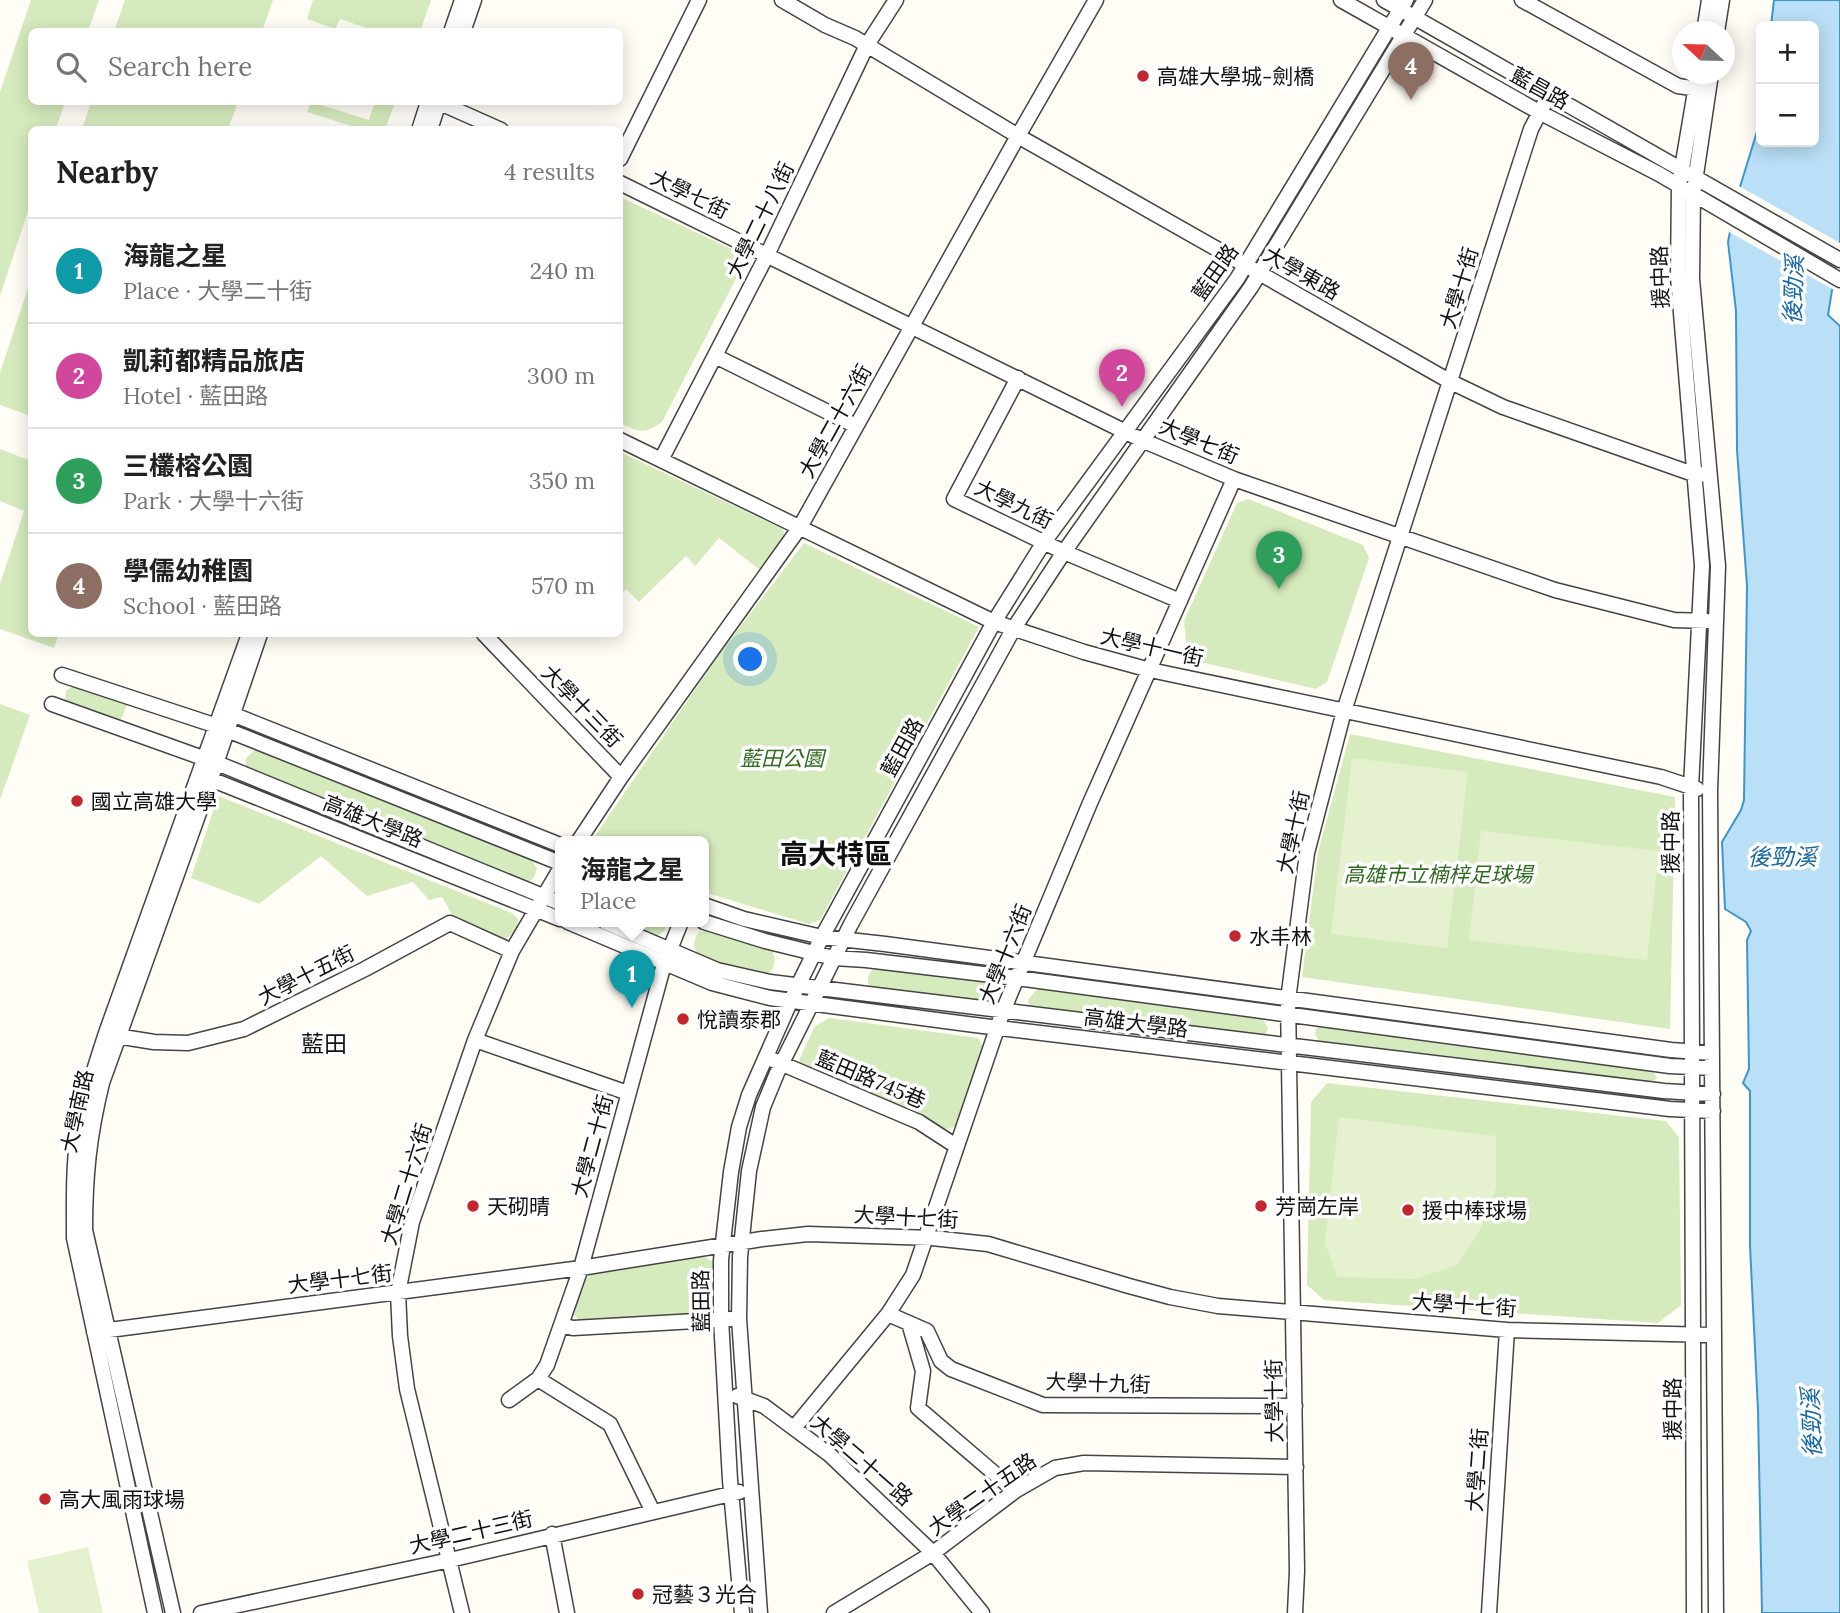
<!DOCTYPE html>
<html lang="en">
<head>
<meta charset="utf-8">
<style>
	:root { --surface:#fff; --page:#f6f6f6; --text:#222; --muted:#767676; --line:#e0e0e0; --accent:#c4262e }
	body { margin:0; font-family:Lora,"Noto Sans TC",serif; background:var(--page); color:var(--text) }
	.controls { position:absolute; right:21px; top:21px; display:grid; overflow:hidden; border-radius:10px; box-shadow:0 4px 18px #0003 }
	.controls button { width:63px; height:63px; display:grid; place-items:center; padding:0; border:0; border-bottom:2px solid var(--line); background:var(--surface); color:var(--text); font:35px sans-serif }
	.compass { position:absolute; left:1672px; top:21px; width:63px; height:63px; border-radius:50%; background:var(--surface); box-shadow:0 4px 18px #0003; rotate:292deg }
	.you { position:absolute; left:751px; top:660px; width:24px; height:24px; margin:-18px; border:5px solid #fff; border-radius:50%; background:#1a73e8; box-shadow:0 0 0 10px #1a73e833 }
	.badge { display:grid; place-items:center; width:46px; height:46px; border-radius:50%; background:var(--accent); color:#fff; font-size:23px; font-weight:700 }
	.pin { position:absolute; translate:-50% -58px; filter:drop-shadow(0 2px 4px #0008) }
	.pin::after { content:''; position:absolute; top:37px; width:24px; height:21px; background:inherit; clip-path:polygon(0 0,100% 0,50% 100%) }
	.popup { position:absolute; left:555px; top:836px; width:154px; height:91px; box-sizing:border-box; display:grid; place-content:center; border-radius:10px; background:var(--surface); filter:drop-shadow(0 2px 5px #0005); font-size:23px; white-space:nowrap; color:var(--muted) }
	.popup b { font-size:26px; color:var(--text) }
	.popup::after { content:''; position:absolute; left:50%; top:100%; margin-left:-14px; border:14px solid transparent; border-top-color:var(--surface) }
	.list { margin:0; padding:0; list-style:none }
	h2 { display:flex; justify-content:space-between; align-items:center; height:91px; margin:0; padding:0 28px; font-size:30px }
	h2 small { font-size:23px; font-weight:400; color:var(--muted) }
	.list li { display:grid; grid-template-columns:46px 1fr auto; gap:21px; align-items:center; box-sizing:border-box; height:105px; padding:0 28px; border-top:2px solid var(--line) }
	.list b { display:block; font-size:26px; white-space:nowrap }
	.list p { margin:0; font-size:23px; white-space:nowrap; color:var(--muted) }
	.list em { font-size:23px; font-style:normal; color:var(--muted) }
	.icon { flex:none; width:38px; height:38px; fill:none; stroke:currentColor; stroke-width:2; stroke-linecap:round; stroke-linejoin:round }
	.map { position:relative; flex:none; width:1840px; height:1613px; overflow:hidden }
	.search { position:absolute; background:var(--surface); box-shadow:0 4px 18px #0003; left:28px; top:28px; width:595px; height:77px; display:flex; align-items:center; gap:18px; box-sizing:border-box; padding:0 24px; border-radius:10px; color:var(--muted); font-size:26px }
	.panel { position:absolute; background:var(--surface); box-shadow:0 4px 18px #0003; left:28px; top:126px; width:595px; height:511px; border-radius:10px }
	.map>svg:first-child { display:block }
	.green { fill:#d5ebbd }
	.pitch { fill:#e6f2cf }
	.water { fill:#b9e0f7; stroke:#3f96cf; stroke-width:2 }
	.pier { fill:#fffdf5 }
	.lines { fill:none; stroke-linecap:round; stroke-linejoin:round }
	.minor-casing { stroke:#444; stroke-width:17 }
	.minor { stroke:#fff; stroke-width:14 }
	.poi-dot { fill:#c4262e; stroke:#fff; stroke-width:2.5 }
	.labels { text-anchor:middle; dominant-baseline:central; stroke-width:7; stroke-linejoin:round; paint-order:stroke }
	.poi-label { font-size:21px; fill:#111; stroke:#fff; text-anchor:start }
	.street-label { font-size:21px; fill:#111; stroke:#fff }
	.park-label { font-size:21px; font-style:italic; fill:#2f6b1f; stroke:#fff }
	.water-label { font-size:23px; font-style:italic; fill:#1768a6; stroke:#fff }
	.neighbourhood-label { font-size:23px; fill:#111; stroke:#fff }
	.district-label { font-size:28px; font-weight:bold; fill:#111; stroke:#fff }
</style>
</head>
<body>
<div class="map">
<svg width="1840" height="1613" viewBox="0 0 1840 1613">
	<rect width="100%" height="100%" fill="#fffdf5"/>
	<path class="green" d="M 31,0 L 99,0 L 88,31 L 32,32 L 32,102 L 65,102 L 56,129 L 32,130 L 31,202 L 0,296 L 0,92 Z
		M 125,0 L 273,0 L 262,31 L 114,31 Z
		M 313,0 L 431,0 L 420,32 L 376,31 L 340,19 L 335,29 L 307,19 Z
		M 91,102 L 238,102 L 228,129 L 82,129 Z
		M 311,102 L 369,120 L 375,102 L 395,102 L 385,130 L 361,129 L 307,112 Z
		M 620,197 L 736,251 L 743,265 L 662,422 C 644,435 639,432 620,423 Z
		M 31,279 L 32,416 L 31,416 L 0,405 L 0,373 Z
		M 0,449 L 31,461 L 32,634 L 59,634 L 54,648 L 0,629 L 0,584 L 24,511 L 0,501 Z
		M 620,452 L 783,529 L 785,537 L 760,570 L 719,538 L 695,566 L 686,556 L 639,602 L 626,589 L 620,594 Z
		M 1248,499 L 1363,545 L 1369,558 L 1327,682 L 1316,689 L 1188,659 L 1184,621 L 1237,503 Z
		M 804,543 L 979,627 L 820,920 L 809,924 L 704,892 L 704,842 L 598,842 L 593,839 L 718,656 Z
		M 73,686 L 127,705 L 120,722 L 67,702 L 65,699 L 66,691 Z
		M 0,704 L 30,715 L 0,800 Z
		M 1350,734 L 1675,797 L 1670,1029 L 1302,977 L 1318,852 Z
		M 255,750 L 263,751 L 531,859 L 537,868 C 535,875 534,880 526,883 L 245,768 L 246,758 Z
		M 218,796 L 512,913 L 518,919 C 517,930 514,935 504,939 L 454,918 L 442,897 L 429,900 L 413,882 L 367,896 L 321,856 L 259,904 L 191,878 Z
		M 619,922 L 665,922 L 665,930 L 656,937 Z
		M 709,930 L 772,950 C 778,963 773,975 759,978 L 699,956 C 692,946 693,941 699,932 Z
		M 879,967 L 979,978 L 987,983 L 988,994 L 981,1001 L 873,988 L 869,986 C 866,976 869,970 879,967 Z
		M 1038,988 L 1261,1017 L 1268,1028 L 1265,1036 L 1035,1010 L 1029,1006 L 1028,1000 Z
		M 830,1018 L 978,1038 L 983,1047 L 955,1126 L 947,1129 L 805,1069 L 799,1060 L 815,1026 Z
		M 1323,1024 L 1650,1069 L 1657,1077 L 1652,1086 L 1321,1043 L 1315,1035 L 1316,1029 Z
		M 1327,1083 L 1666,1121 L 1679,1138 L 1681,1305 L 1658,1323 L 1324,1300 L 1307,1285 L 1311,1102 Z
		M 704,1256 L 713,1262 L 712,1308 L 703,1313 L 579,1320 L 573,1314 L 586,1279 L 594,1272 Z"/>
	<path class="pitch" d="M 1352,758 L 1468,772 L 1447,948 L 1331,934 Z
		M 1481,831 L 1659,851 L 1647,960 L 1469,940 Z
		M 1339,1117 L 1496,1136 L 1496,1188 L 1479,1232 L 1457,1265 L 1415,1279 L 1337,1277 L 1325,1243 Z
		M 88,1547 L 103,1613 L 39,1613 L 27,1561 Z"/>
	<path class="water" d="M 1774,0 L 1840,0 L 1840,241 L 1828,315 L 1840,326 L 1840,1613 L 1762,1613 L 1758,1410 L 1750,1246 L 1750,1091 L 1743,1083 L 1749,1069 L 1747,940 L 1751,931 L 1746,922 L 1725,909 L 1722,842 L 1741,810 L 1744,800 L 1747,586 L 1737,450 L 1736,311 L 1728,242 L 1736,200 L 1759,125 L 1761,108 L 1761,142 L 1814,142 L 1814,26 L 1771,26 Z"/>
	<path class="pier" d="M 1737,185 L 1840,243 L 1840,264 L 1836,291 L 1727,231 Z"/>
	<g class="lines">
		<g class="minor-casing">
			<path id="minor" d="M 782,0 L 825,25 L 855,38 L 1018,136 L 1451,382 L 1503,407 L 1696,475 L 1704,474
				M 1341,0 L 1539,112 L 1659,174 L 1840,280
				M 1384,0 L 1840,260
				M 1522,0 L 1678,86 L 1705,90
				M 451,32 L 462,0
				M 463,32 L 474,0
				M 1704,32 L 1709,0
				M 1717,32 L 1722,0
				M 1711,74 L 1693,195 L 1692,279 L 1718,566 L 1710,791 L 1716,1613
				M 438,102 L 501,130
				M 419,130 L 428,102
				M 430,130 L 439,102
				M 620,159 L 699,0
				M 620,183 L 1144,441 L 1234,479 L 1555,590 L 1674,620 L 1707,621
				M 715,356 L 856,426
				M 1018,378 L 954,499 L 1064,552 L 1180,601
				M 620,440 L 994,622 L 1084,652 L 1150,670 L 1661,777 L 1697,789
				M 661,460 L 767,255 L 867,45 L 896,0
				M 484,634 L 621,777
				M 62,675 L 217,726 L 560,863
				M 52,704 L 217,763 L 560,903
				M 227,712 L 560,845
				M 203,776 L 560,919
				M 578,842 L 621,777 L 800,527 L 1018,136 L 1096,0
				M 704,905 L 744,919 L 822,937 L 885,944 L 1671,1050 L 1712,1053
				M 568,922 L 712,983 L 770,998 L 975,1025 L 1670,1109 L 1713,1111
				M 605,922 L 717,970 L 770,982 L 1664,1091 L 1713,1094
				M 704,922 L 765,941 L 834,958 L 866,960 L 1017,978 L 1670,1066 L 1712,1068
				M 110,1035 L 154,1042 L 188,1043 L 244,1029 L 365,969 L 450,923 L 512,951
				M 475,1040 L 628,1093
				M 773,1060 L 919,1122 L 956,1146
				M 888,1314 L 927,1331 L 941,1361 L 951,1369 L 1043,1405 L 1295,1406
				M 909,1323 L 923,1371 L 918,1408 L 1015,1491
				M 561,1325 L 573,1328 L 731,1319
				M 94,1332 L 581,1268 L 762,1239 L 808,1234 L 932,1238 L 988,1244 L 1129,1286 L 1170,1297 L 1218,1306 L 1507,1330 L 1713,1335
				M 538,1379 L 610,1424 L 653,1512
				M 737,1396 L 764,1406 L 830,1455 L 933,1553 L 982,1613
				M 509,1400 L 538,1379 L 547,1365 L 581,1268 L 664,964 L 681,922
				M 794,1428 L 888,1314 L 913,1275 L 1003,1011 L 1090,803 L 1234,479
				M 552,1534 L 567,1613
				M 155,1613 L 74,1238 C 74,1204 73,1168 78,1134 C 84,1100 95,1067 106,1033 L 249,634
				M 173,1613 L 85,1230 C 85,1176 89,1136 102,1083 L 204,799 L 260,634
				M 201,1613 L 450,1560 L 739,1492
				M 462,1613 L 407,1389 L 400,1336 L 398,1293 L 412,1222 L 475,1040 L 512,951 L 560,869
				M 742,1613 L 730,1480 L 721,1319 L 721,1260 L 731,1172 L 739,1127 L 749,1095 L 791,1000 L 822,937 L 994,622 L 1044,542 L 1237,279 L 1406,0
				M 760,1613 L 739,1319 L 740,1257 L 749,1171 L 763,1107 L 777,1073 L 851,924 L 1014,628 L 1064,552 L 1251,287 L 1425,0
				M 834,1613 L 933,1553 L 1015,1491 L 1055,1468 L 1084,1463 L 1296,1467
				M 1295,1613 L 1297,1571 L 1288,1000 L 1307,853 L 1344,711 L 1531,129 L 1549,95
				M 1489,1613 L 1507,1330
				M 1694,1613 L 1691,788 L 1702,565 L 1678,277 L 1679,186 L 1698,74"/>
		</g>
		<use href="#minor" class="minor"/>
	</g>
	<g class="poi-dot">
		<circle cx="1143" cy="76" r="7"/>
		<circle cx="77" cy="801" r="7"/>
		<circle cx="1235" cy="936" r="7"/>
		<circle cx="683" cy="1019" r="7"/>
		<circle cx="473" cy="1206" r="7"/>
		<circle cx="1261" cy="1206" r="7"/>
		<circle cx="1408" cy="1210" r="7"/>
		<circle cx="45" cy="1499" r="7"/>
		<circle cx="638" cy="1594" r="7"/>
	</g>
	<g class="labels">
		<g class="poi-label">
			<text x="1157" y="76">高雄大學城-劍橋</text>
			<text x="91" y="801">國立高雄大學</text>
			<text x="1249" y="936">水丰林</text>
			<text x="697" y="1019">悅讀泰郡</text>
			<text x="487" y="1206">天砌晴</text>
			<text x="1275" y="1206">芳崗左岸</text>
			<text x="1422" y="1210">援中棒球場</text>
			<text x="59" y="1499">高大風雨球場</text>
			<text x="652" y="1594">冠藝３光合</text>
		</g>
		<g class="street-label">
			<text transform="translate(1540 88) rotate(29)">藍昌路</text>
			<text transform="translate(690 194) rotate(26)">大學七街</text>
			<text transform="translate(760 220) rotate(-64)">大學二十八街</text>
			<text transform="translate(1215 272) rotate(-55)">藍田路</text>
			<text transform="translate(1302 273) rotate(30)">大學東路</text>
			<text transform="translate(1660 277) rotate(-92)">援中路</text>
			<text transform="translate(1459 288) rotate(-73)">大學十街</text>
			<text transform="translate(835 421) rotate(-61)">大學二十六街</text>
			<text transform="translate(1199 441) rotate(23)">大學七街</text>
			<text transform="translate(1014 504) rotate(26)">大學九街</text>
			<text transform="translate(1152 647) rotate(13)">大學十一街</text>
			<text transform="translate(582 706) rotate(46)">大學十三街</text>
			<text transform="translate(902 747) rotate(-61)">藍田路</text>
			<text transform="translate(373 821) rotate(22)">高雄大學路</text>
			<text transform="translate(1293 832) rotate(-78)">大學十街</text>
			<text transform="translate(1670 842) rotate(-90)">援中路</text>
			<text transform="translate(1005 954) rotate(-68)">大學十六街</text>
			<text transform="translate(306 975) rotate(-27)">大學十五街</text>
			<text transform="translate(1136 1023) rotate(7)">高雄大學路</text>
			<text transform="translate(871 1079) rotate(23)">藍田路745巷</text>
			<text transform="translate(77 1111) rotate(-78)">大學南路</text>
			<text transform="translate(592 1146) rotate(-75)">大學二十街</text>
			<text transform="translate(406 1184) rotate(-73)">大學二十六街</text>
			<text transform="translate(906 1217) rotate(3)">大學十七街</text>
			<text transform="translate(340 1279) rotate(-7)">大學十七街</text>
			<text transform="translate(701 1301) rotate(-91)">藍田路</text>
			<text transform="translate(1464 1305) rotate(4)">大學十七街</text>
			<text transform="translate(1098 1383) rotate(2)">大學十九街</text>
			<text transform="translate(1274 1401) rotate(-91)">大學十街</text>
			<text transform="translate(1672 1409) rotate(-90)">援中路</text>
			<text transform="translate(862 1460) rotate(41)">大學二十一路</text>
			<text transform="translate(1477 1470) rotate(-86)">大學二街</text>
			<text transform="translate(982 1494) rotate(-35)">大學二十五路</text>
			<text transform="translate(471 1532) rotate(-13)">大學二十三街</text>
		</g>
		<g class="park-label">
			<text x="782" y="758">藍田公園</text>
			<text x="1438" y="874">高雄市立楠梓足球場</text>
		</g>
		<g class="water-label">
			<text transform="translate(1793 290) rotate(-88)">後勁溪</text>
			<text x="1782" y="856">後勁溪</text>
			<text transform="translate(1811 1423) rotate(-92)">後勁溪</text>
		</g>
		<g class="neighbourhood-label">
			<text x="324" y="1043">藍田</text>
		</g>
		<g class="district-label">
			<text x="836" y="854">高大特區</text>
		</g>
	</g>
</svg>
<div class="controls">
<button>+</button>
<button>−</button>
</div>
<svg class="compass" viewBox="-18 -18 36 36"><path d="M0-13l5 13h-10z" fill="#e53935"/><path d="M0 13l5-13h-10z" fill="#767676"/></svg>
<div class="you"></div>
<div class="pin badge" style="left:632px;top:1008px;background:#0f9aa8">1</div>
<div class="popup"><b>海龍之星</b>Place</div>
<div class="pin badge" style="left:1122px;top:407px;background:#d1479c">2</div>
<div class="pin badge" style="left:1279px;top:589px;background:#2e9e5b">3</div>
<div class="pin badge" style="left:1411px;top:100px;background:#8d6e63">4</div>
<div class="search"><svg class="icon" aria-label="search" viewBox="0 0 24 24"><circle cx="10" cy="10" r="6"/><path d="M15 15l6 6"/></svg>Search here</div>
<section class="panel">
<h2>Nearby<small>4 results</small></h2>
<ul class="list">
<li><span class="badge" style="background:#0f9aa8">1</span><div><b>海龍之星</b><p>Place · 大學二十街</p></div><em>240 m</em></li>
<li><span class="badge" style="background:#d1479c">2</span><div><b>凱莉都精品旅店</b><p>Hotel · 藍田路</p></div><em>300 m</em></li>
<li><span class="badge" style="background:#2e9e5b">3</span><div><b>三欉榕公園</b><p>Park · 大學十六街</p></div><em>350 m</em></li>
<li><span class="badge" style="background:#8d6e63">4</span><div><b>學儒幼稚園</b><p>School · 藍田路</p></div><em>570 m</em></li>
</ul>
</section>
</div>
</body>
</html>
